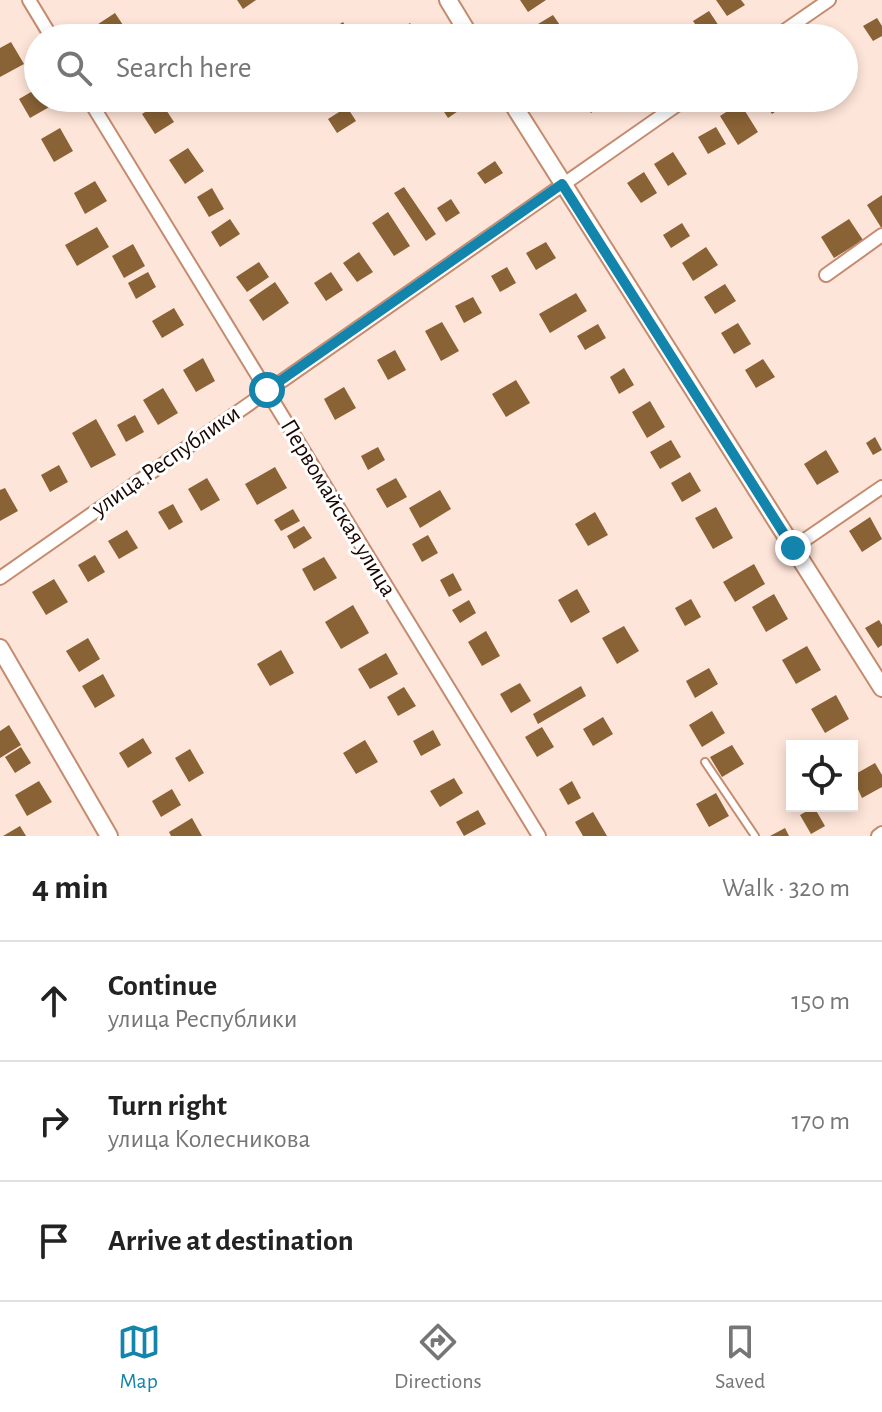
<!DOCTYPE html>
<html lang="en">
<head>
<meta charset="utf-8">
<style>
	:root { --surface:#fff; --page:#f2f2f2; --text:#222; --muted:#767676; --line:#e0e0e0; --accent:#1384ab }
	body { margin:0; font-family:"Alegreya Sans",sans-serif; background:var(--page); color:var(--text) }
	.controls { position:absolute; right:24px; bottom:24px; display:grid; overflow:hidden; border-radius:0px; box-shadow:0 4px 12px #0003 }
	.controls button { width:72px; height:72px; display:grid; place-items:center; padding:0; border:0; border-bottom:2px solid var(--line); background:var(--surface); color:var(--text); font:40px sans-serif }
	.stop { position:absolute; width:24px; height:24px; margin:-18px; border:6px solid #1384ab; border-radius:50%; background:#fff }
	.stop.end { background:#1384ab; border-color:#fff; box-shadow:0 2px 8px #0008 }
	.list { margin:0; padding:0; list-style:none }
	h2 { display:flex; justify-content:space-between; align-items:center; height:104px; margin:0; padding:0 32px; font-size:34px }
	h2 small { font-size:26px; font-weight:400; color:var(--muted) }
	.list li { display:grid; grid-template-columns:52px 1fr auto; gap:24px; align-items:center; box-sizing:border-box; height:120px; padding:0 32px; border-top:2px solid var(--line) }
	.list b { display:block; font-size:30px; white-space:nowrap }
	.list p { margin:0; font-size:26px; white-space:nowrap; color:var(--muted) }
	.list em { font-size:26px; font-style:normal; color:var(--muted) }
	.icon { flex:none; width:44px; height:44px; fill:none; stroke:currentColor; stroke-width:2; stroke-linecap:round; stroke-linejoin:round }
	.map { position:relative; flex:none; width:882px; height:836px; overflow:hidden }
	.search { position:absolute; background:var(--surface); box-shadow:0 4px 12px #0003; left:24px; right:24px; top:24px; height:88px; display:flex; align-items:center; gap:20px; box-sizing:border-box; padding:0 28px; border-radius:44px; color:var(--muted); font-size:30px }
	.sheet { height:464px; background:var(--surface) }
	nav { display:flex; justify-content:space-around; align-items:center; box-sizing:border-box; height:112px; border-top:2px solid var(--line); background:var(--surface); font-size:22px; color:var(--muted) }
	nav a { display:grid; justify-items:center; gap:4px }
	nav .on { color:var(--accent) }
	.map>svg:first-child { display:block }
	.building { fill:#896235 }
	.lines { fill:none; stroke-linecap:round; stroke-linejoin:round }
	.service-casing { stroke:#c48b6f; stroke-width:10 }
	.minor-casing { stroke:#c48b6f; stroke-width:16 }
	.tertiary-casing { stroke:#c48b6f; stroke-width:20 }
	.service { stroke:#fff; stroke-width:6 }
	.minor { stroke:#fff; stroke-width:12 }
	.tertiary { stroke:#fff; stroke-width:16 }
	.route { stroke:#1384ab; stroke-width:10 }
	.labels { text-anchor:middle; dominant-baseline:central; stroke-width:6; stroke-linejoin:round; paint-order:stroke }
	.street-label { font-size:24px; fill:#1b0701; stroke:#fff }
</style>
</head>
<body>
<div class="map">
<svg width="882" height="836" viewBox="0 0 882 836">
	<rect width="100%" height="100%" fill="#fee5d9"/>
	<path class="building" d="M 237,0 L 256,0 L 243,9 Z
		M 520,0 L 546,0 L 528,12 Z
		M 716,0 L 741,0 L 745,5 L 727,16 Z
		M 709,11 L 719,26 L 703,36 L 693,21 Z
		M 115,13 L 127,31 L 117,38 L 94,38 L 89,30 Z
		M 553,15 L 564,31 L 553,38 L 547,38 L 538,24 Z
		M 877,18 L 882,26 L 882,36 L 873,41 L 863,26 Z
		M 343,22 L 353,38 L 325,38 L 323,35 Z
		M 410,23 L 419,36 L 393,38 L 391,36 Z
		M 677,27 L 684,38 L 660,38 Z
		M 11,42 L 24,64 L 0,77 L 0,48 Z
		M 844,42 L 856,61 L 844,68 Z
		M 38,88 L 38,98 L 47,98 L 51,106 L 30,118 L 19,99 Z
		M 435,98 L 458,98 L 464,107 L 448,118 Z
		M 580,98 L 604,98 L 607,102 L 591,113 Z
		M 761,98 L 786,98 L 789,102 L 772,114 Z
		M 161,102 L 174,122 L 155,134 L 142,114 Z
		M 740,103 L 758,132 L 738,145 L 720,116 Z
		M 347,107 L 356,121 L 337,133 L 328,119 Z
		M 716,127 L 726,144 L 708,154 L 698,137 Z
		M 60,128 L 73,151 L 54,162 L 41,139 Z
		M 188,148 L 204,171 L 185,184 L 169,160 Z
		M 673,152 L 687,174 L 668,186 L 654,164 Z
		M 495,161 L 503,173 L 485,184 L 477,173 Z
		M 644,172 L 657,193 L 641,203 L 627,183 Z
		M 95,181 L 107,201 L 85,214 L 74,193 Z
		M 404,187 L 436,234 L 426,241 L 394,193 Z
		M 212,188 L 224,209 L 209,217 L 197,197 Z
		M 882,195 L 882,229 L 867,205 Z
		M 451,199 L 460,213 L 446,222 L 437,208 Z
		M 388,212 L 410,246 L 394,256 L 372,223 Z
		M 230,219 L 240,234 L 220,247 L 211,232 Z
		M 849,219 L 863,240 L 834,258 L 821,237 Z
		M 682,223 L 690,236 L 671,248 L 663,235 Z
		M 97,227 L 109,247 L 77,266 L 65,245 Z
		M 546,242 L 556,258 L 536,270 L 526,253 Z
		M 133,244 L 145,266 L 124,278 L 112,256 Z
		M 706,247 L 718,265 L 693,281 L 682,263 Z
		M 359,252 L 373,272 L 357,282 L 343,263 Z
		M 259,262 L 269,277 L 247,292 L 236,277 Z
		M 507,267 L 516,283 L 500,292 L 491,276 Z
		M 148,272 L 156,287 L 136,299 L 128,283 Z
		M 331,272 L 343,290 L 326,301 L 314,283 Z
		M 275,282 L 289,303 L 263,321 L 249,300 Z
		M 725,284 L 736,301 L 715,314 L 704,297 Z
		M 576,293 L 587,311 L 550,333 L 539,314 Z
		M 473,297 L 482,313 L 464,323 L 455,306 Z
		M 174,308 L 184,325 L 162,338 L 152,321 Z
		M 442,322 L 459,351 L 441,361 L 425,331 Z
		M 738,323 L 751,344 L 734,354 L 721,333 Z
		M 598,324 L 606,338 L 585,350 L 577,336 Z
		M 395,350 L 406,370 L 388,380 L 377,360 Z
		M 203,358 L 215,381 L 196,392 L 183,370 Z
		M 763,359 L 775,377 L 756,388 L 745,370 Z
		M 624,368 L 634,385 L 619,394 L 610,377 Z
		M 516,380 L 530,403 L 506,417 L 492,394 Z
		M 344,387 L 356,408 L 335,420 L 324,399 Z
		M 163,388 L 178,413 L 158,425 L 143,400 Z
		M 650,401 L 665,427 L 647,438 L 632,412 Z
		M 135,415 L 144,432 L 126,442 L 117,425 Z
		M 96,419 L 116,455 L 91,468 L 72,433 Z
		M 875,437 L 882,450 L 873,455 L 866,443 Z
		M 671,440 L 681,457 L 660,469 L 650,452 Z
		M 378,447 L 385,460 L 368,470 L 361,456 Z
		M 826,450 L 839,472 L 817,485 L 804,464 Z
		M 59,465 L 68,482 L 50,492 L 41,475 Z
		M 275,467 L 287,488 L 257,505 L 245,484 Z
		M 690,472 L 701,491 L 682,502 L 671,483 Z
		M 207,478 L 220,500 L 201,511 L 188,489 Z
		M 396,478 L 407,497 L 387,508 L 376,489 Z
		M 5,488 L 18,511 L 0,521 L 0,490 Z
		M 440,490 L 451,509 L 420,528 L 409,508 Z
		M 173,504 L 183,522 L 169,530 L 158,512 Z
		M 716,507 L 733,538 L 713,549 L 695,518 Z
		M 293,509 L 300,521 L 281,531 L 274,520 Z
		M 595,512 L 608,535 L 588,546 L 575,524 Z
		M 870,517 L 882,539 L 862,552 L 849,531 Z
		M 304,526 L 312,538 L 294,549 L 287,536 Z
		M 127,530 L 138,548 L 119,559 L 108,541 Z
		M 428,535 L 438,553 L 422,562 L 412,544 Z
		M 95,555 L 105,572 L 88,582 L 78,565 Z
		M 324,557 L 337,578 L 314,591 L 302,569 Z
		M 754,564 L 765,584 L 735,602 L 723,582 Z
		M 453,573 L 462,590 L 449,597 L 440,580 Z
		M 54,579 L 68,602 L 46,615 L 32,592 Z
		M 577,589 L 590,612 L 571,623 L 558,600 Z
		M 774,594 L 788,619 L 766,632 L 752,607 Z
		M 691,599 L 701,617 L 685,626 L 675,608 Z
		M 469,600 L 476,613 L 460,623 L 452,610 Z
		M 353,605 L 369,633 L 341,649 L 325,622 Z
		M 879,620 L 882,625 L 882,645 L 878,648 L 865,628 Z
		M 624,626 L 639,651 L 617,664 L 602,638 Z
		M 486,631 L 500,656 L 482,666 L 468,642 Z
		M 88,638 L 100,659 L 79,672 L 66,651 Z
		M 807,646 L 821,670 L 796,684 L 782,660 Z
		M 281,650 L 294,673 L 270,686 L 257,664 Z
		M 386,653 L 398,674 L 370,689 L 358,669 Z
		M 709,668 L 718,684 L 695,698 L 686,681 Z
		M 103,674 L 115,696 L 95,708 L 82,686 Z
		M 520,683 L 531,701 L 511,713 L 500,694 Z
		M 581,686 L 586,696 L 538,724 L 533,714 Z
		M 404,687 L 416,706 L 398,716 L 387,697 Z
		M 836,695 L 849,719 L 825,733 L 811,709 Z
		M 712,711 L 725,733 L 702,747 L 689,725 Z
		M 603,717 L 613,734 L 593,746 L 583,729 Z
		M 9,725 L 21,745 L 0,758 L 0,731 Z
		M 542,727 L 554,747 L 537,757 L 525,737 Z
		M 433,730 L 441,745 L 421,756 L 413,741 Z
		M 143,738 L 152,753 L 128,768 L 119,753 Z
		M 365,740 L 378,762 L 356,774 L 343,753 Z
		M 732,745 L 744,764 L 722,777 L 710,757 Z
		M 21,747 L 31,763 L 15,773 L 5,757 Z
		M 190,749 L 204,773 L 189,782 L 175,758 Z
		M 875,763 L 882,775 L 882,787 L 862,798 L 852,776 Z
		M 454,778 L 463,793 L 440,807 L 430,791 Z
		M 39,781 L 52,802 L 27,816 L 15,795 Z
		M 572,781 L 581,798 L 568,805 L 559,789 Z
		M 172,789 L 181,805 L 161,817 L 152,801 Z
		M 716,793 L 729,816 L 709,827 L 696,804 Z
		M 814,807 L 825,826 L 811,834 L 800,815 Z
		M 478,810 L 486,824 L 464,836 L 456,822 Z
		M 593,812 L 607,836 L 583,836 L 575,822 Z
		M 192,818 L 202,836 L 171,836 L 169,832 Z
		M 20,826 L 26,836 L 3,836 Z
		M 785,828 L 789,836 L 770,836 Z"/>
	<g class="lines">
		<g class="service-casing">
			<path id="service" d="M 705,762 L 755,836"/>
		</g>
		<g class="minor-casing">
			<path id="minor" d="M 29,0 L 52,38
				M 774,38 L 829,0
				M 88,98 L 539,836
				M 826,275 L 882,235
				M 793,548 L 882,487
				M 0,578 L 687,98
				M 878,836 L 882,833"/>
		</g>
		<g class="tertiary-casing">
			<path id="tertiary" d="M 448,0 L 471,38
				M 509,98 L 882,688
				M 0,648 L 109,836"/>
		</g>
		<use href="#service" class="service"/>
		<use href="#minor" class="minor"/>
		<use href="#tertiary" class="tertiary"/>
	</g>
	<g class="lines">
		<path class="route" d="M 267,390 L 562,184 L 793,548"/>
	</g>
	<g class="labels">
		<g class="street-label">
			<text transform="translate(166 461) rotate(-35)">улица Республики</text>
			<text transform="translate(338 508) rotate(59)">Первомайская улица</text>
		</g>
	</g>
</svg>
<div class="controls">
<button><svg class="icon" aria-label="locate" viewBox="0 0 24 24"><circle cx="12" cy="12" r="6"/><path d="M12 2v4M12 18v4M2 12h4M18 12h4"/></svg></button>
</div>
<div class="stop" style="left:267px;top:390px"></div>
<div class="stop end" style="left:793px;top:548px"></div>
<div class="search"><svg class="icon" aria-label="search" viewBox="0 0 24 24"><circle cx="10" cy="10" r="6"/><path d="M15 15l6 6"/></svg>Search here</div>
</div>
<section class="sheet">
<h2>4 min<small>Walk · 320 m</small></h2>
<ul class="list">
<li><svg class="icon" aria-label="ahead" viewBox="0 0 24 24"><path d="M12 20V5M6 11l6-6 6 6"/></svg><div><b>Continue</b><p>улица Республики</p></div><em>150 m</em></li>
<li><svg class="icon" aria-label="right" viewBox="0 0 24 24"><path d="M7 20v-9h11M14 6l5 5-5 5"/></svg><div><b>Turn right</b><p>улица Колесникова</p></div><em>170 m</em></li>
<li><svg class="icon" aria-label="arrive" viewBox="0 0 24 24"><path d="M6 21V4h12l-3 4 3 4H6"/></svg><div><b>Arrive at destination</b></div></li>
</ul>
</section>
<nav>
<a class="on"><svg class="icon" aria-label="map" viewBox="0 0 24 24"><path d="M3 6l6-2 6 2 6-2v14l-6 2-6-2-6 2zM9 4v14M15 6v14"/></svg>Map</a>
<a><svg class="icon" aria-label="directions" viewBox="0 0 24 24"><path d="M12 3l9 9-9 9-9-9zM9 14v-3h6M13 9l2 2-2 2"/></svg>Directions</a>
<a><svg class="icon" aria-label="saved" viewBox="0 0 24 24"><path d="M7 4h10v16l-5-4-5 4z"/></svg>Saved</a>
</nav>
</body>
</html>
